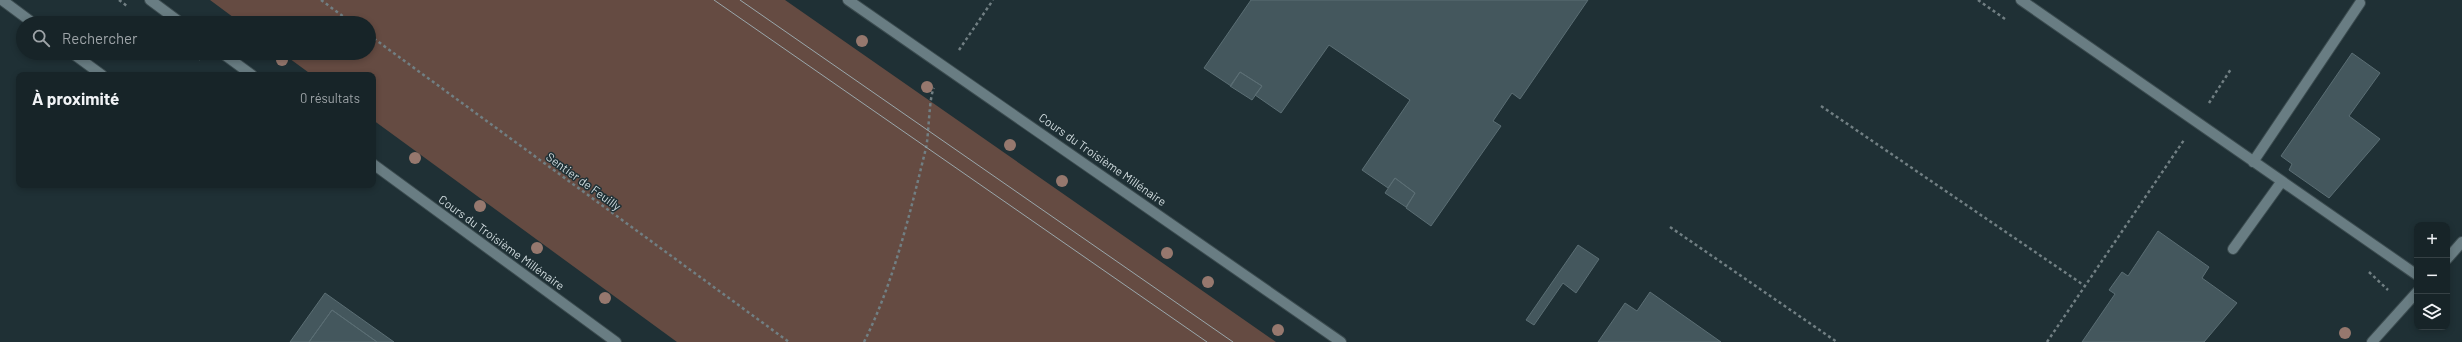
<!DOCTYPE html>
<html lang="fr">
<head>
<meta charset="utf-8">
<style>
	:root { --surface:#172428; --page:#243034; --text:#f1f3f6; --muted:#9ea4a8; --line:#364145 }
	body { margin:0; font-family:Barlow,sans-serif; background:var(--page); color:var(--text) }
	.controls { position:absolute; right:12px; bottom:12px; display:grid; overflow:hidden; border-radius:8px; box-shadow:0 2px 6px #0003 }
	.controls button { width:36px; height:36px; display:grid; place-items:center; padding:0; border:0; border-bottom:1px solid var(--line); background:var(--surface); color:var(--text); font:20px sans-serif }
	.list { margin:0; padding:0; list-style:none }
	h2 { display:flex; justify-content:space-between; align-items:center; height:52px; margin:0; padding:0 16px; font-size:17px }
	h2 small { font-size:13px; font-weight:400; color:var(--muted) }
	.icon { flex:none; width:22px; height:22px; fill:none; stroke:currentColor; stroke-width:2; stroke-linecap:round; stroke-linejoin:round }
	.map { position:relative; flex:none; width:2462px; height:342px; overflow:hidden }
	.search { position:absolute; background:var(--surface); box-shadow:0 2px 6px #0003; left:16px; top:16px; width:360px; height:44px; display:flex; align-items:center; gap:10px; box-sizing:border-box; padding:0 14px; border-radius:22px; color:var(--muted); font-size:15px }
	.panel { position:absolute; background:var(--surface); box-shadow:0 2px 6px #0003; left:16px; top:72px; width:360px; height:116px; border-radius:8px }
	.map>svg:first-child { display:block }
	.green { fill:#654b42 }
	.building { fill:#44575d; stroke:#5b6e74 }
	.lines { fill:none; stroke-linecap:round; stroke-linejoin:round }
	.service-casing { stroke:#3b4b4f; stroke-width:12 }
	.minor-casing { stroke:#3b4b4f; stroke-width:12 }
	.path { stroke:#717f83; stroke-width:2.5; stroke-dasharray:3 3; stroke-linecap:butt }
	.service { stroke:#697d83; stroke-width:10 }
	.minor { stroke:#697d83; stroke-width:10 }
	.tram { stroke:#9aa7ab; stroke-width:1 }
	.tree { fill:#96786e }
	.labels { text-anchor:middle; dominant-baseline:central; stroke-width:3; stroke-linejoin:round; paint-order:stroke }
	.street-label { font-size:12px; fill:#d0dbde; stroke:#1f3035 }
</style>
</head>
<body>
<div class="map">
<svg width="2462" height="342" viewBox="0 0 2462 342">
	<rect width="100%" height="100%" fill="#1f3035"/>
	<path class="green" d="M 210,0 L 785,0 L 1276,342 L 677,342 L 373,120 L 373,75 L 312,75 L 282,53 L 369,53 L 369,23 L 241,23 Z"/>
	<path class="building" d="M 1251,0 L 1588,0 L 1520,99 L 1512,93 L 1493,121 L 1501,126 L 1431,226 L 1406,208 L 1415,193 L 1395,178 L 1388,188 L 1362,170 L 1410,100 L 1329,45 L 1281,113 L 1255,95 L 1262,86 L 1240,72 L 1231,86 L 1204,68 Z
		M 2352,53 L 2380,73 L 2349,116 L 2380,139 L 2329,198 L 2289,170 L 2292,164 L 2281,156 Z
		M 1240,72 L 1262,86 L 1252,100 L 1230,86 Z
		M 1395,178 L 1415,193 L 1406,207 L 1385,193 Z
		M 2158,231 L 2209,267 L 2202,278 L 2237,303 L 2204,342 L 2082,342 L 2115,294 L 2109,290 L 2122,272 L 2128,276 Z
		M 1578,245 L 1599,259 L 1576,293 L 1563,283 L 1534,325 L 1526,320 Z
		M 1650,292 L 1721,342 L 1598,342 L 1625,303 L 1637,311 Z
		M 325,293 L 394,342 L 377,342 L 332,310 L 309,342 L 290,342 Z
		M 332,310 L 377,342 L 309,342 Z"/>
	<g class="lines">
		<g class="service-casing">
			<path id="service" d="M 2,0 L 33,23
				M 2021,0 L 2417,275
				M 72,53 L 102,75
				M 2253,162 L 2360,3
				M 2233,249 L 2282,181"/>
		</g>
		<g class="minor-casing">
			<path id="minor" d="M 150,0 L 181,23
				M 848,0 L 1341,342
				M 222,53 L 252,75
				M 373,164 L 616,342
				M 2447,259 L 2462,242
				M 2372,342 L 2417,292"/>
		</g>
		<path class="path" d="M 119,0 L 127,6
			M 321,0 L 352,23
			M 1978,0 L 2005,19
			M 369,35 L 789,342
			M 959,50 L 993,0
			M 190,53 L 200,60
			M 2209,103 L 2231,69
			M 1821,106 L 2085,286
			M 1670,227 L 1837,342
			M 2369,272 L 2388,290
			M 864,342 C 894,282 910,213 926,148 C 929,134 929,96 934,88
			M 2047,342 L 2184,140"/>
		<use href="#service" class="service"/>
		<use href="#minor" class="minor"/>
		<path class="tram" d="M 714,0 L 1207,342
			M 740,0 L 1233,342"/>
	</g>
	<g class="tree">
		<circle cx="862" cy="41" r="6"/>
		<circle cx="282" cy="60" r="6"/>
		<circle cx="927" cy="87" r="6"/>
		<circle cx="1010" cy="145" r="6"/>
		<circle cx="415" cy="158" r="6"/>
		<circle cx="1062" cy="181" r="6"/>
		<circle cx="480" cy="206" r="6"/>
		<circle cx="537" cy="248" r="6"/>
		<circle cx="1167" cy="253" r="6"/>
		<circle cx="1208" cy="282" r="6"/>
		<circle cx="605" cy="298" r="6"/>
		<circle cx="1278" cy="330" r="6"/>
		<circle cx="2345" cy="333" r="6"/>
	</g>
	<g class="labels">
		<g class="street-label">
			<text transform="translate(1103 159) rotate(35)">Cours du Troisième Millénaire</text>
			<text transform="translate(584 181) rotate(36)">Sentier de Feuilly</text>
			<text transform="translate(502 242) rotate(36)">Cours du Troisième Millénaire</text>
		</g>
	</g>
</svg>
<div class="controls">
<button>+</button>
<button>−</button>
<button><svg class="icon" aria-label="layers" viewBox="0 0 24 24"><path d="M12 4l9 5-9 5-9-5zM3 14l9 5 9-5"/></svg></button>
</div>
<div class="search"><svg class="icon" aria-label="search" viewBox="0 0 24 24"><circle cx="10" cy="10" r="6"/><path d="M15 15l6 6"/></svg>Rechercher</div>
<section class="panel">
<h2>À proximité<small>0 résultats</small></h2>
<ul class="list">
</ul>
</section>
</div>
</body>
</html>
